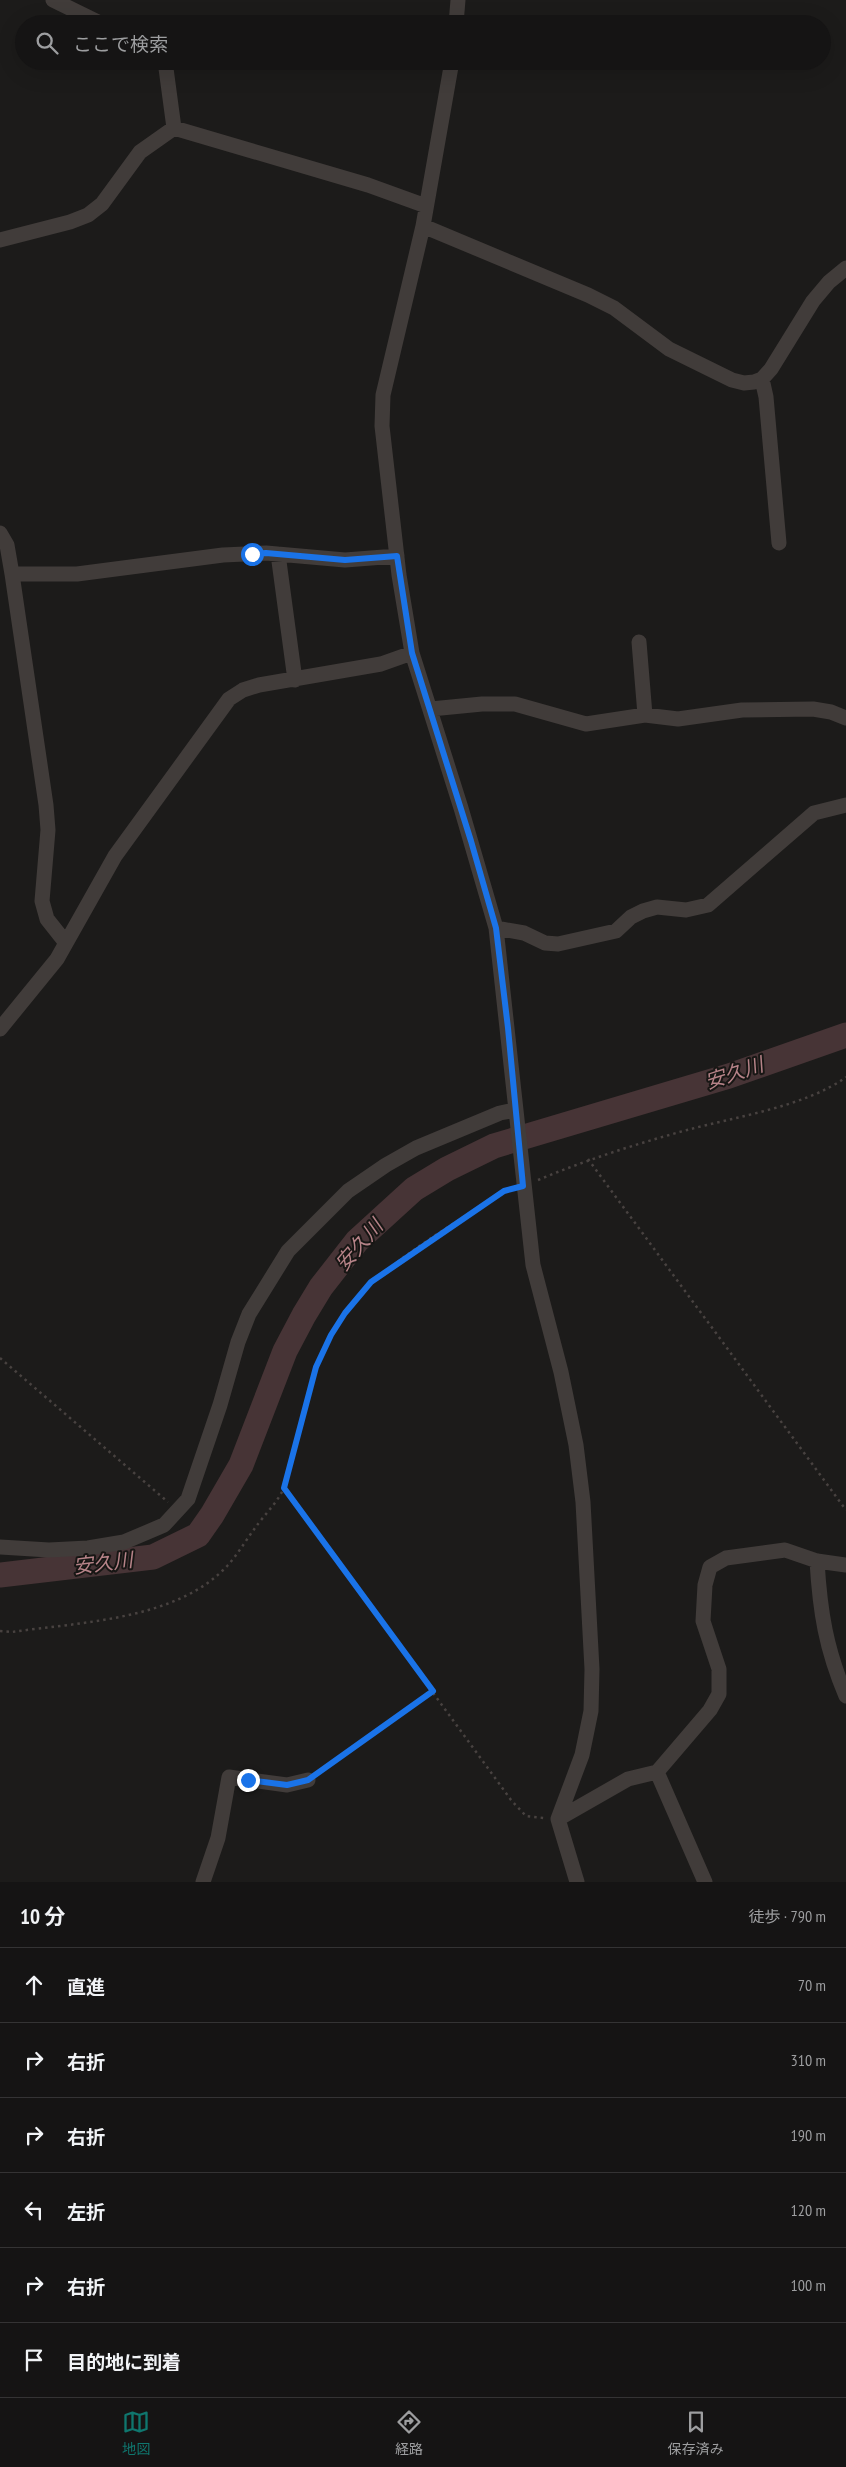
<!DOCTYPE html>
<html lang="ja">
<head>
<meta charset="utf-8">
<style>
	:root { --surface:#151414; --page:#1e1d1d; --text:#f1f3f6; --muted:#9d9ea0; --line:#343334; --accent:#0f766e }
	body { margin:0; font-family:"PT Sans Narrow","Noto Sans JP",sans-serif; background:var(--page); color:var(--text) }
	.stop { position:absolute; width:15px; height:15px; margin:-11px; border:4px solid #1a73e8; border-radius:50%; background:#fff }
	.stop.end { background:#1a73e8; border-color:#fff; box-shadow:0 1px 5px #0008 }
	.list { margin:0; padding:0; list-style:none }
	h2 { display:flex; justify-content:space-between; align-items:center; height:65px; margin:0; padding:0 20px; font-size:21px }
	h2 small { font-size:16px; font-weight:400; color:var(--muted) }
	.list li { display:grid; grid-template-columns:32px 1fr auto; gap:15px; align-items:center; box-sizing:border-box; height:75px; padding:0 20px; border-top:1px solid var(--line) }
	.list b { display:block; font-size:19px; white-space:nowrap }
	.list em { font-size:16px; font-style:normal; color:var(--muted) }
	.icon { flex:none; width:28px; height:28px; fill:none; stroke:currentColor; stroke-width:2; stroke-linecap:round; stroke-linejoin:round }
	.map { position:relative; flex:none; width:846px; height:1882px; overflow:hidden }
	.search { position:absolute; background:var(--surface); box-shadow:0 5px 20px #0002; left:15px; right:15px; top:15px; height:55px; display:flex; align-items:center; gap:12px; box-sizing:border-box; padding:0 18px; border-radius:28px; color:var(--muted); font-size:19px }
	.sheet { height:515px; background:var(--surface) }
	nav { display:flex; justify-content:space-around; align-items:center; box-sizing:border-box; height:70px; border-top:1px solid var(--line); background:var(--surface); font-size:14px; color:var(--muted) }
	nav a { display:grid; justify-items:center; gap:2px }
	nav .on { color:var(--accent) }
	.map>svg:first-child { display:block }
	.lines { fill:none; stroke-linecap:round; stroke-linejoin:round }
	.river { stroke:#473436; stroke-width:25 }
	.path { stroke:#484240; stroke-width:2.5; stroke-dasharray:2.5 4; stroke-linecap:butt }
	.street { stroke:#413c3a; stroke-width:15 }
	.route { stroke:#1a73e8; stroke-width:6 }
	.labels { text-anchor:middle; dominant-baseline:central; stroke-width:4; stroke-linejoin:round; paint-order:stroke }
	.water-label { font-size:20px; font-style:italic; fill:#b68388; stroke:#171614 }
</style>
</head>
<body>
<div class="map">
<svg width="846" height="1882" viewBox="0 0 846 1882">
	<rect width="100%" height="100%" fill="#1c1b1a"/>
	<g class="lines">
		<path class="river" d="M 0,1575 L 153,1557 L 198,1535 L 212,1515 L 241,1465 L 285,1351 L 304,1315 L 321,1287 L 357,1241 L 414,1189 L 447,1169 L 494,1146 L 729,1076 L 846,1035"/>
		<path class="path" d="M 588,1159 L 846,1510
			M 538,1180 C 586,1160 636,1144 687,1130 C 735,1117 807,1106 846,1077
			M 0,1358 L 168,1502
			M 284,1488 L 511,1800 L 526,1816 L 544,1818
			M 0,1631 L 12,1632 C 81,1622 178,1620 228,1565 C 238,1554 246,1540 255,1528 C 264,1515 280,1500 285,1485 C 302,1427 309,1365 344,1315 C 378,1265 454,1225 504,1191 L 511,1189
			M 320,1771 L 433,1691"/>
		<path class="street" d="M 53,0 L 102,24
			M 456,24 L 458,0
			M 165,61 L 174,128
			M 452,61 L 423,226 L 383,395 L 382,426 L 399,575 L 412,653 L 461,808 L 496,928 L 533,1265 L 561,1372 L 576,1445 L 583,1502 L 592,1669 L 591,1711 L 582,1755 L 558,1819 L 577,1882
			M 423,226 L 588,295 L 614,308 L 669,349 L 732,380 L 744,383 L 754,382 L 762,379 L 771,369 L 813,301 L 829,282 L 846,268
			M 0,240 L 70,222 L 88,215 L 102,204 L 140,152 L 174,128 L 368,185 L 426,206
			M 762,379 L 766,397 L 779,543
			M 0,533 L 7,545 L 12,574 L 46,805 L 48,830 L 42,901 L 47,919 L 66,943
			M 278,554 L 295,680
			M 12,574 L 77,574 L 223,555 L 266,553 L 345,560 L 397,556
			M 639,642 L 645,715
			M 431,709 L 482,704 L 515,704 L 586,724 L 645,715 L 678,719 L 742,710 L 813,709 L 831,712 L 846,718
			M 496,928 L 524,933 L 545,943 L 558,944 L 616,931 L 631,917 L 643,911 L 657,907 L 686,910 L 708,905 L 814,813 L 846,805
			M 0,1029 L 57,959 L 115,856 L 229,699 L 243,690 L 259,685 L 381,664 L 412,653
			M 0,1547 L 49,1550 L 88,1548 L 124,1542 L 164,1525 L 188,1499 L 220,1405 L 238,1342 L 249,1314 L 288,1251 L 348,1191 L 386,1165 L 416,1148 L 500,1113 L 515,1110
			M 817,1561 C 820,1612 826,1649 846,1696
			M 657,1772 L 705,1882
			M 558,1819 L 628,1779 L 657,1772 L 710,1710 L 719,1694 L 719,1669 L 703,1621 L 705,1585 L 710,1567 L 726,1558 L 785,1550 L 817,1561 L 846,1565
			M 203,1882 L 218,1838 L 229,1777 L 287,1785 L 308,1780"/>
	</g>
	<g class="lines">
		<path class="route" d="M 248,1780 L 287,1785 L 308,1780 L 433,1691 L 284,1488 L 316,1367 L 331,1335 L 345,1313 L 371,1282 L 504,1191 L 523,1186 L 508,1028 L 496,928 L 471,841 L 412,653 L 397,556 L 345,560 L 266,553 L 252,554"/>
	</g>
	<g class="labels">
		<g class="water-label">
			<text transform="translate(734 1073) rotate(-18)">安久川</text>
			<text transform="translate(359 1245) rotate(-49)">安久川</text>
			<text transform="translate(103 1563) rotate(-7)">安久川</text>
		</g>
	</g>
</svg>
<div class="stop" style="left:252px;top:554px"></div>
<div class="stop end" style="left:248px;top:1780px"></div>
<div class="search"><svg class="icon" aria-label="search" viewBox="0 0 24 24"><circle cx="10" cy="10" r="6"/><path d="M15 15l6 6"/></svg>ここで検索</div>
</div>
<section class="sheet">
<h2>10 分<small>徒歩 · 790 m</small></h2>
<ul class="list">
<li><svg class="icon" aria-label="ahead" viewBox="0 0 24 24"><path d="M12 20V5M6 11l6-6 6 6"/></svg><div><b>直進</b></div><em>70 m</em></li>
<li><svg class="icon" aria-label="right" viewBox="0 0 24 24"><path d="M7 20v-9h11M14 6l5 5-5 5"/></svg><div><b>右折</b></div><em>310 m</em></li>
<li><svg class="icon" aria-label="right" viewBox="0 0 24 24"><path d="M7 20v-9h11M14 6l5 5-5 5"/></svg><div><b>右折</b></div><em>190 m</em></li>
<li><svg class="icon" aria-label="left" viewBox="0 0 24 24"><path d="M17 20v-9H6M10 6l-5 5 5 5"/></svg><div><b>左折</b></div><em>120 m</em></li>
<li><svg class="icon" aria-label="right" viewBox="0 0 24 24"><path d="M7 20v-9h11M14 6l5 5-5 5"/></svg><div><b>右折</b></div><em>100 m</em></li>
<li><svg class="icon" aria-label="arrive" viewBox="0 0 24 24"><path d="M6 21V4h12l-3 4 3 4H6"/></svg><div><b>目的地に到着</b></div></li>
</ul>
</section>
<nav>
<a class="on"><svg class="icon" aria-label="map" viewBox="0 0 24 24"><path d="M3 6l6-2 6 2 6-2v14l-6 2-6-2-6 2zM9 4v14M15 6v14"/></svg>地図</a>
<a><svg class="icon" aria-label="directions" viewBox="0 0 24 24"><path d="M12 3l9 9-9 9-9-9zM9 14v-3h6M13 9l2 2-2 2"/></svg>経路</a>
<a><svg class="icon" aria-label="saved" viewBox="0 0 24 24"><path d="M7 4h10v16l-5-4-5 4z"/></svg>保存済み</a>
</nav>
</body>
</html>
